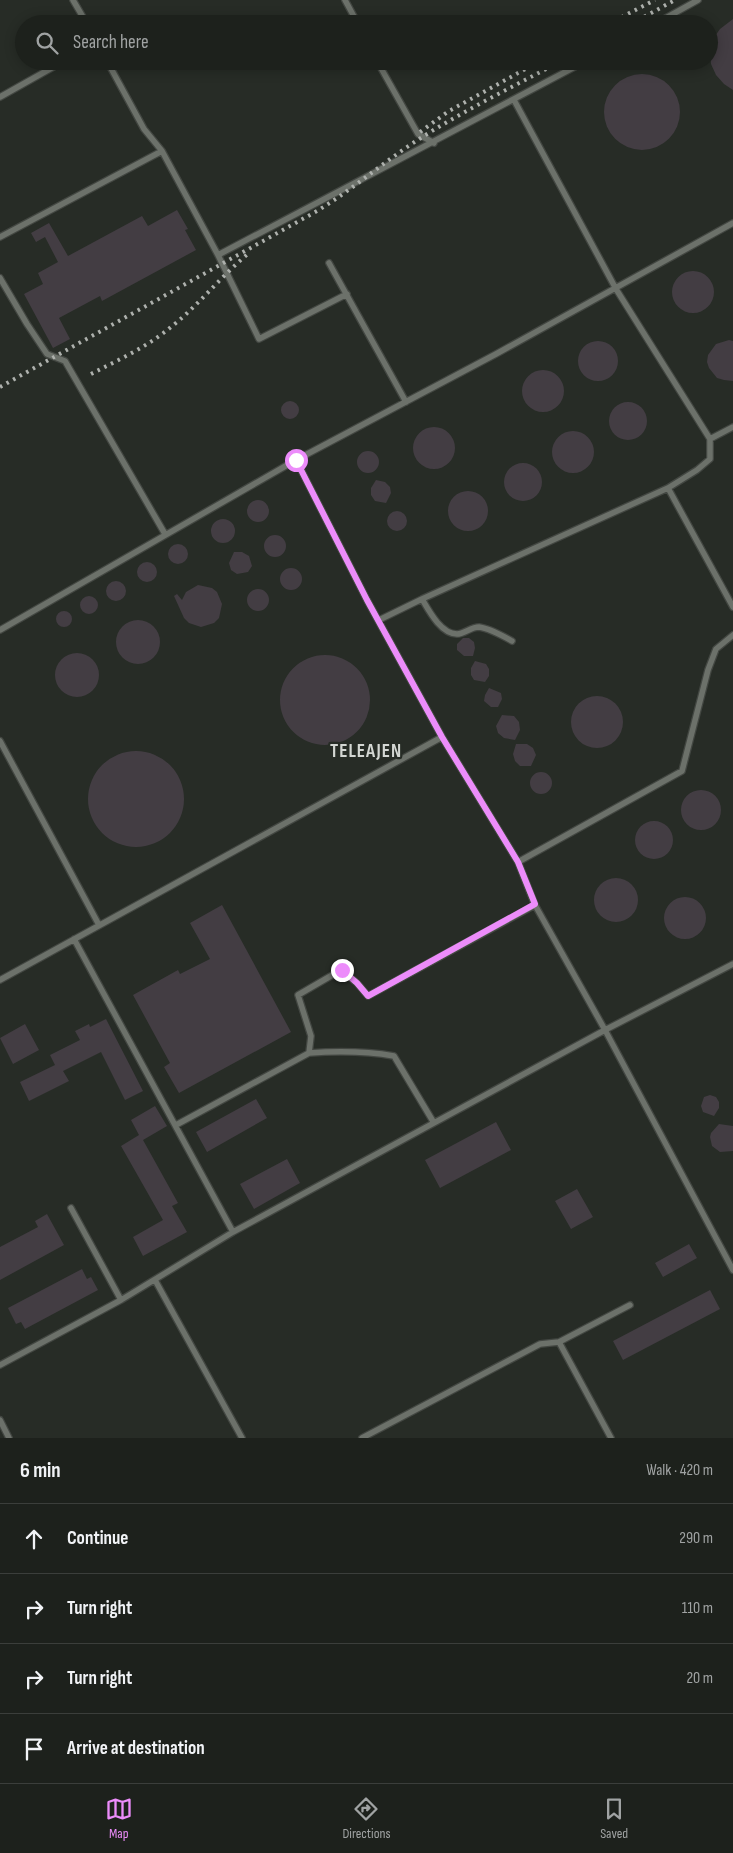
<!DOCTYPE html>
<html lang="en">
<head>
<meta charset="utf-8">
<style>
	:root { --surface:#1d211c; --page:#2a2e29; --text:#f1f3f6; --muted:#a0a3a3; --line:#3b3e3b; --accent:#ec8cfa }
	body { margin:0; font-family:"Sofia Sans Condensed",sans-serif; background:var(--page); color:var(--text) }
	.stop { position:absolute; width:15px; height:15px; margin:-11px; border:4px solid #ec8cfa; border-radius:50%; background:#fff }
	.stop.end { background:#ec8cfa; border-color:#fff; box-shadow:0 1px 5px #0008 }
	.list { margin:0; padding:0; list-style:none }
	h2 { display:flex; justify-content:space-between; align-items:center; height:65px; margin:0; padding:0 20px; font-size:21px }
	h2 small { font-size:16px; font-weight:400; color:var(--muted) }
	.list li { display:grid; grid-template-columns:32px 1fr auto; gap:15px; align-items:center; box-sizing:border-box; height:70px; padding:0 20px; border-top:1px solid var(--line) }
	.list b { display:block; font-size:19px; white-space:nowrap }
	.list em { font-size:16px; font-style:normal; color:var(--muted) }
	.icon { flex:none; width:28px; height:28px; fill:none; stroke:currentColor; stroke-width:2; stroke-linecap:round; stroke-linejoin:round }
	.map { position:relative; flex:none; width:733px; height:1438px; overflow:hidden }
	.search { position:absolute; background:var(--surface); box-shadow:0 2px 12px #0003; left:15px; right:15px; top:15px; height:55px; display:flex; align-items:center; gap:12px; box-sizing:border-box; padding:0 18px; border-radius:28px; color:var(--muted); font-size:19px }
	.sheet { height:345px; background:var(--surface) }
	nav { display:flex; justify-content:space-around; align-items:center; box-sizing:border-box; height:70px; border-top:1px solid var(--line); background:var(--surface); font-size:14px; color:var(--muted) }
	nav a { display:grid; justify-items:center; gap:2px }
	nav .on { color:var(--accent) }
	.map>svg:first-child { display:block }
	.building { fill:#433d43 }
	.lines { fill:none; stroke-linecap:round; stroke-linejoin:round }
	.service-casing { stroke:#434742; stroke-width:8 }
	.service { stroke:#6c716a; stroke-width:5.5 }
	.rail { stroke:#aeb1ad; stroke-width:4; stroke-dasharray:2.5 5; stroke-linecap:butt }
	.route { stroke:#ec8cfa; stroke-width:6 }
	.labels { text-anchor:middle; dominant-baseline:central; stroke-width:4.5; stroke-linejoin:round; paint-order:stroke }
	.district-label { font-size:19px; font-weight:bold; letter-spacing:1px; fill:#d4d7d3; stroke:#272c26 }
</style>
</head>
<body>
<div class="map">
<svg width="733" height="1438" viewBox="0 0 733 1438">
	<rect width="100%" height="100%" fill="#272c26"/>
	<path class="building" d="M 733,19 L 733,90 L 724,84 L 716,75 L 711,64 L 710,51 L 713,39 L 720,29 Z
		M604 112a38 38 0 1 1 76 0a38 38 0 1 1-76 0Z
		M 177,210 L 188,229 L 185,230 L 196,250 L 102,301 L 100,296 L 59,318 L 70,339 L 53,348 L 24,294 L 43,284 L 38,273 L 58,262 L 45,237 L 36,242 L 31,233 L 49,223 L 68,256 L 142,216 L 148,226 Z
		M672 292a21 21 0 1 1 42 0a21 21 0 1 1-42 0Z
		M 729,340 L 733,341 L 733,381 L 724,380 L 717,378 L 709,368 L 707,362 L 708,355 L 716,344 Z
		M578 361a20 20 0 1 1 40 0a20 20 0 1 1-40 0Z
		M522 391a21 21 0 1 1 42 0a21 21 0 1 1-42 0Z
		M281 410a9 9 0 1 1 18 0a9 9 0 1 1-18 0Z
		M609 421a19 19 0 1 1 38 0a19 19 0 1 1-38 0Z
		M413 448a21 21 0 1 1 42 0a21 21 0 1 1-42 0Z
		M552 452a21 21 0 1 1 42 0a21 21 0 1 1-42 0Z
		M357 462a11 11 0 1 1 22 0a11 11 0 1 1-22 0Z
		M504 482a19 19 0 1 1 38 0a19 19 0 1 1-38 0Z
		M 376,480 L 385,482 L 390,487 L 391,493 L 386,503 L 375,501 L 371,495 L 371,488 Z
		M448 511a20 20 0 1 1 40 0a20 20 0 1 1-40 0Z
		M247 511a11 11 0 1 1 22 0a11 11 0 1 1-22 0Z
		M387 521a10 10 0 1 1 20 0a10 10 0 1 1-20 0Z
		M211 531a12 12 0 1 1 24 0a12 12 0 1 1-24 0Z
		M264 546a11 11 0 1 1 22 0a11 11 0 1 1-22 0Z
		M168 554a10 10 0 1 1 20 0a10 10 0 1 1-20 0Z
		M 234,552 L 242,552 L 249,556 L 252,566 L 248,572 L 237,574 L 231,570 L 229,563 Z
		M137 572a10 10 0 1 1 20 0a10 10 0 1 1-20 0Z
		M280 579a11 11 0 1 1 22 0a11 11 0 1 1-22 0Z
		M106 591a10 10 0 1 1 20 0a10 10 0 1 1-20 0Z
		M 198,585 L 212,588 L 217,592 L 222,604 L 219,618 L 214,623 L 201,627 L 189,623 L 184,618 L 174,596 L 177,594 L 182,600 L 186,592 Z
		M247 600a11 11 0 1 1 22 0a11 11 0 1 1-22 0Z
		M80 605a9 9 0 1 1 18 0a9 9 0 1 1-18 0Z
		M56 619a8 8 0 1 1 16 0a8 8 0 1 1-16 0Z
		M116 642a22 22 0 1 1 44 0a22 22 0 1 1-44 0Z
		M 463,638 L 469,638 L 474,642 L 475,648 L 473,656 L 464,656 L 457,650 L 457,644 Z
		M55 675a22 22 0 1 1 44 0a22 22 0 1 1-44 0Z
		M280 700a45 45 0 1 1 90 0a45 45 0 1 1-90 0Z
		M 475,661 L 486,664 L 489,669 L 489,676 L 485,682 L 474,680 L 471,675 L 471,668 Z
		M 489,688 L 501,693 L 502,699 L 498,707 L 491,707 L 484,701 L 485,695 Z
		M571 722a26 26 0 1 1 52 0a26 26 0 1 1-52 0Z
		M 502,715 L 514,716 L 519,722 L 520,730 L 515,740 L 504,738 L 498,733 L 496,726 Z
		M 516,744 L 527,744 L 533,748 L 536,755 L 531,766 L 520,766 L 515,761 L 513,754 Z
		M88 799a48 48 0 1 1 96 0a48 48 0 1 1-96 0Z
		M530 783a11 11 0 1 1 22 0a11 11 0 1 1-22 0Z
		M681 810a20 20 0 1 1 40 0a20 20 0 1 1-40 0Z
		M635 840a19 19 0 1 1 38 0a19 19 0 1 1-38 0Z
		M594 900a22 22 0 1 1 44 0a22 22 0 1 1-44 0Z
		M664 918a21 21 0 1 1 42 0a21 21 0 1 1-42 0Z
		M 222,905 L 291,1032 L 179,1093 L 164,1067 L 170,1063 L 133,995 L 178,970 L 180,974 L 210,959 L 190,923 Z
		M 106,1019 L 143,1091 L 125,1100 L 101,1052 L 63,1071 L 69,1081 L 29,1101 L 20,1082 L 55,1065 L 50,1055 L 80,1040 L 75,1031 L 89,1024 L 90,1027 Z
		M 25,1024 L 39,1050 L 13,1064 L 0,1038 Z
		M 710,1095 L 716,1097 L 719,1102 L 719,1108 L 714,1116 L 703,1112 L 701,1106 L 704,1097 Z
		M 256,1099 L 267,1118 L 207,1152 L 196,1132 Z
		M 155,1106 L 167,1126 L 143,1140 L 178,1203 L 172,1206 L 187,1232 L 143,1256 L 133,1237 L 163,1220 L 121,1146 L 139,1135 L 131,1120 Z
		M 496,1122 L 511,1150 L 440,1188 L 425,1160 Z
		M 719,1124 L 733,1126 L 733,1151 L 720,1152 L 712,1146 L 710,1137 L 711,1133 Z
		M 287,1159 L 300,1183 L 254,1209 L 240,1184 Z
		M 577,1189 L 593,1217 L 571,1229 L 555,1201 Z
		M 47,1214 L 64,1245 L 0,1280 L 0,1247 L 38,1227 L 35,1221 Z
		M 689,1244 L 697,1258 L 663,1277 L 655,1263 Z
		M 82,1269 L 87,1279 L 91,1277 L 98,1290 L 25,1329 L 21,1322 L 16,1324 L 8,1308 Z
		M 710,1290 L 720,1309 L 623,1360 L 613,1341 Z"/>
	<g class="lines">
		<g class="service-casing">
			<path id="service" d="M 73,0 L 87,24
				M 345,0 L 358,24
				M 655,24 L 698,0
				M 107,61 L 144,129 L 162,151 L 218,255 L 259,339 L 347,294
				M 377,61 L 418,134 L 434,143
				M 0,97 L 64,61
				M 0,237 L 162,151
				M 218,255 L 586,61
				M 329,263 L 406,402
				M 0,278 L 27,324 L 47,354 L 65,361 L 165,534
				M 710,439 L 733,427
				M 296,460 L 367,600 L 442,737 L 518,862 L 535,905 L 605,1030 L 733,1270
				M 668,488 L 733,607
				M 422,599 C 429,611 441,634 457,634 C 464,634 471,627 479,627 C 489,628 503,636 512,641
				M 379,620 L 422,599 L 668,488 L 697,470 L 710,459 L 710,439 L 616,289 L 514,100
				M 0,630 L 296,460 L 496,354 L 733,223
				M 0,741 L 99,925
				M 518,862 L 682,771 L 708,670 L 716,649 L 733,635
				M 74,939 L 233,1232
				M 0,980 L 442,737
				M 309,1053 L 311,1036 L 298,995 L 341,970 L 357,983 L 368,996 L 535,905
				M 176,1125 L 309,1053 C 338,1051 365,1051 394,1056 L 434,1123
				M 71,1208 L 121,1300
				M 155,1280 L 242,1438
				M 559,1342 L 611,1438
				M 0,1365 L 121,1300 L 233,1232 L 605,1030 L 733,964
				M 0,1420 L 9,1438
				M 362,1438 L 540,1344 L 559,1342 L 630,1305"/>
		</g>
		<use href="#service" class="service"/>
		<path class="rail" d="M 608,24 L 655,0
			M 631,24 L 675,0
			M 420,132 L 449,111 L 540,61
			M 91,374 C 118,360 147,347 171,327 C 199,305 221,276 249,253
			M 0,387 L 317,211 C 350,191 379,166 410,145 C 458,113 511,88 561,61"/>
	</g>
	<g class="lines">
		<path class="route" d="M 296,460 L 367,600 L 442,737 L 518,862 L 535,904 L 368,996 L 357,983 L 342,970"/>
	</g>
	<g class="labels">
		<g class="district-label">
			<text x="366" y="751">TELEAJEN</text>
		</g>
	</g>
</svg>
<div class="stop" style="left:296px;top:460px"></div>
<div class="stop end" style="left:342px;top:970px"></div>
<div class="search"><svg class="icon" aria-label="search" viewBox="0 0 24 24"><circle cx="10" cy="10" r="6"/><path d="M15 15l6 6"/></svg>Search here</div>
</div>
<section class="sheet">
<h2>6 min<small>Walk · 420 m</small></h2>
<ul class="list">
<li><svg class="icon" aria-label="ahead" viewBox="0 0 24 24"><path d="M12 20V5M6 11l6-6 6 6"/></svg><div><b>Continue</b></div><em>290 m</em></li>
<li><svg class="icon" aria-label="right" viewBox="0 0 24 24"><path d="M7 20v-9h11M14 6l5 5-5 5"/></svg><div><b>Turn right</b></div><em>110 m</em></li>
<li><svg class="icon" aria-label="right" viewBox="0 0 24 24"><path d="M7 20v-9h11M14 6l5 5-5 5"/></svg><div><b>Turn right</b></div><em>20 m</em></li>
<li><svg class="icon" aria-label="arrive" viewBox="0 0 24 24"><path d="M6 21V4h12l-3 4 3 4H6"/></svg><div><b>Arrive at destination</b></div></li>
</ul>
</section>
<nav>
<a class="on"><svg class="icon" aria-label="map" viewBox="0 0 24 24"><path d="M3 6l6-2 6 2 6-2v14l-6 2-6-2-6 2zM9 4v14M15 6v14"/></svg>Map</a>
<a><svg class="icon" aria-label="directions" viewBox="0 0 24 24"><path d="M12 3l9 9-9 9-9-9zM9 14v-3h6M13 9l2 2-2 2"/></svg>Directions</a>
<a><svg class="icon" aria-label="saved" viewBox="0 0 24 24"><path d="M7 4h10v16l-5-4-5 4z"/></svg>Saved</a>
</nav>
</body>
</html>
